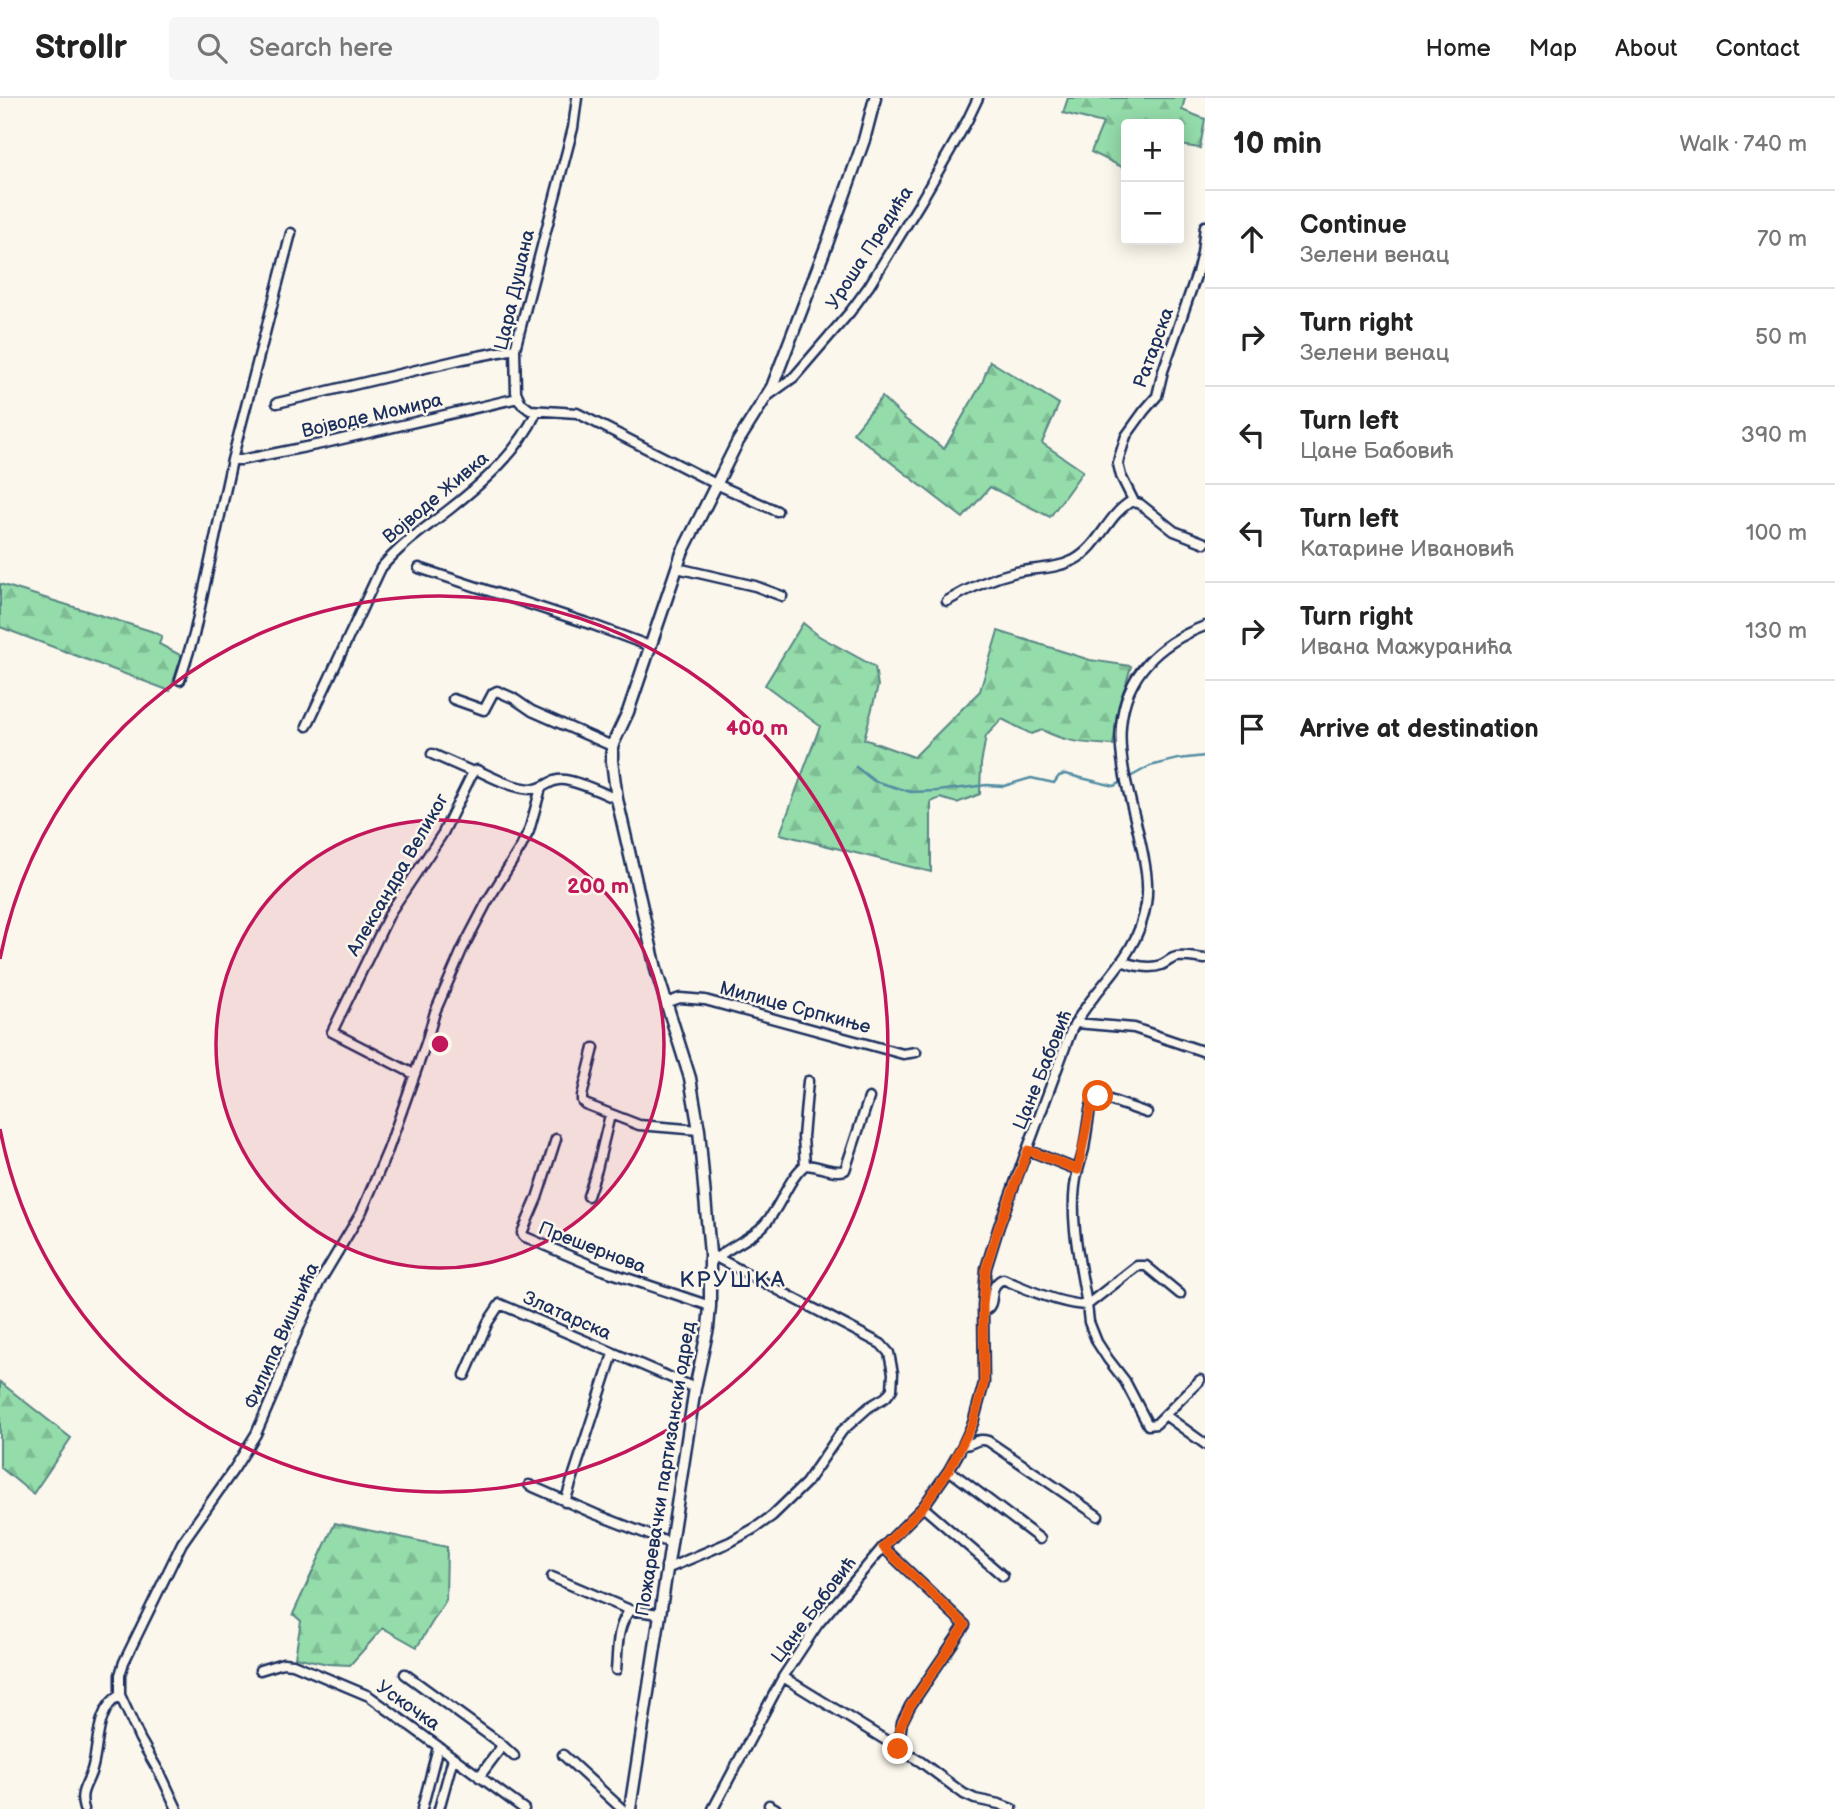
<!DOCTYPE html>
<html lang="en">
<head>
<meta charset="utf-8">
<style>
	:root { --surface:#fff; --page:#f6f6f6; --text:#222; --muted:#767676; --line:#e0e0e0 }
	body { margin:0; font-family:"Balsamiq Sans",sans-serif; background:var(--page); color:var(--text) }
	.controls { position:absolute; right:21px; top:21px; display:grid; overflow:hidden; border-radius:7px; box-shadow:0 4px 18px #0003 }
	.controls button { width:63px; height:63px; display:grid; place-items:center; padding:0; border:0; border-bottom:2px solid var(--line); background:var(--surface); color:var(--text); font:35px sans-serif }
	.stop { position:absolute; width:21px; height:21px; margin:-16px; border:5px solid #ea580c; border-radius:50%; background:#fff }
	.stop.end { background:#ea580c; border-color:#fff; box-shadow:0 2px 7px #0008 }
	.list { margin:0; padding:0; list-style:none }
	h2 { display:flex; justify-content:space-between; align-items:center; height:91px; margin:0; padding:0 28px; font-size:30px }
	h2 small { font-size:23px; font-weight:400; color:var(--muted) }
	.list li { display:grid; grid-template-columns:46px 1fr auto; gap:21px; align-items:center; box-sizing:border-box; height:98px; padding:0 28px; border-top:2px solid var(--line) }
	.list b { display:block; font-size:26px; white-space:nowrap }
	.list p { margin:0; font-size:23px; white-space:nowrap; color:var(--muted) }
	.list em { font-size:23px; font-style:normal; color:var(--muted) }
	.icon { flex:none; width:38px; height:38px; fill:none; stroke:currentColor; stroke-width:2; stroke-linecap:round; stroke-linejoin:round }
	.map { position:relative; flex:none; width:1205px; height:1711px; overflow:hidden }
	header { display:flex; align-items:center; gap:42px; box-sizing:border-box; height:98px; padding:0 35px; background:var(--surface); border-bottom:2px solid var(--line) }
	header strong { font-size:33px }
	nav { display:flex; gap:38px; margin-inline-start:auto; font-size:24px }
	.search { width:490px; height:63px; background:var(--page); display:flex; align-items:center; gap:18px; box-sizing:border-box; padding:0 24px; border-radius:7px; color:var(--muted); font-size:26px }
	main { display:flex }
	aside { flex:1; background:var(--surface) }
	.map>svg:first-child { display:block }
	.forest { fill:url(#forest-firs); stroke:#588684; stroke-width:2 }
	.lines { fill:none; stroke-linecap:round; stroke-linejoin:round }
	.stream { stroke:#538da2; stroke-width:2.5 }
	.minor-casing { stroke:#1b2f5e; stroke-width:13 }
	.tertiary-casing { stroke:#1b2f5e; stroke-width:15 }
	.minor { stroke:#fbf7ec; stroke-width:8 }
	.tertiary { stroke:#fbf7ec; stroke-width:10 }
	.route { stroke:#ea580c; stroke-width:9 }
	.ring { fill:none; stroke:#c2185b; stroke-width:3.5 }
	.labels { text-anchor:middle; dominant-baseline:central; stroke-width:5; stroke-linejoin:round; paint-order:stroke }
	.street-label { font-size:19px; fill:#1b2f5e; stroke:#fbf7ec }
	.quarter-label { font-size:23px; letter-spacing:2px; fill:#1b2f5e; stroke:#fbf7ec }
	.centre { fill:#c2185b; stroke:#fbf7ec; stroke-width:3.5 }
	.ring-label { font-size:21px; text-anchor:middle; font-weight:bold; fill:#c2185b; stroke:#fbf7ec; stroke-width:5; stroke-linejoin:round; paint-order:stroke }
</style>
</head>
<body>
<header>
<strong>Strollr</strong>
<div class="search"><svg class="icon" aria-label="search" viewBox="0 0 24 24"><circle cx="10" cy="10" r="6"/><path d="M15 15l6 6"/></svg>Search here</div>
<nav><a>Home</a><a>Map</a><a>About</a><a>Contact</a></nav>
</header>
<main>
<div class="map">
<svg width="1205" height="1711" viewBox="0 0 1205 1711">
	<defs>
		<pattern id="forest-firs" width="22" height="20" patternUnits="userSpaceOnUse" patternTransform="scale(1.75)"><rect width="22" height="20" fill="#94dcaa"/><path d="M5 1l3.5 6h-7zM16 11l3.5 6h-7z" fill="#7fbd95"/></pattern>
	</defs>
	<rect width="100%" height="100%" fill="#fbf7ec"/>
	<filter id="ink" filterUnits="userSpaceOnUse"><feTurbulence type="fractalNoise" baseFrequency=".0143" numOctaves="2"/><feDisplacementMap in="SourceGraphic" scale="14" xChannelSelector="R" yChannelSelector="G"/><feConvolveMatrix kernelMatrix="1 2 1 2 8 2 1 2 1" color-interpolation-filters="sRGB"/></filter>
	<g filter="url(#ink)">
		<path class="forest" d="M 1068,0 L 1185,0 L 1182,12 L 1205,21 L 1200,50 L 1179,47 L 1179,26 L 1126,26 L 1126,71 L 1091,54 L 1103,25 L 1063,15 Z
			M 990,263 L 1059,306 L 1042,345 L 1083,373 L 1050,419 L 990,389 L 963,420 L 853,335 L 882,299 L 905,321 L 944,351 L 982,285 Z
			M 0,486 L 151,533 L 162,538 L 159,546 L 182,558 L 170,593 L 0,529 Z
			M 803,525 L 819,538 L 875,569 L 878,588 L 864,641 L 914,659 L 980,593 L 998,533 L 1090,562 L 1131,568 L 1119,611 L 1113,647 C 1084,645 1068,645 1042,632 L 1031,636 L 1002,621 L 986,638 L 981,666 L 980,696 L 957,705 L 940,700 L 931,704 L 931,774 L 780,736 L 820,628 L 765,587 Z
			M 0,1284 L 71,1340 L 33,1396 L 0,1369 Z
			M 335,1425 L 447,1449 L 446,1502 L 417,1549 L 383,1530 L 350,1567 L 328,1566 L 295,1559 L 301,1523 L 293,1516 Z"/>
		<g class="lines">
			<path class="stream" d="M 856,669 L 874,683 L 911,694 L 937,693 L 987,687 L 1004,688 L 1031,680 L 1054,685 L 1059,678 L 1065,676 L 1114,688 L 1120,685
				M 1130,679 L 1150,668 L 1178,661 L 1205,658"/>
			<g class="minor-casing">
				<path id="minor" d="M 577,0 L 573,30 L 515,251 L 516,294 L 521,305 L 530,312 L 577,315 L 716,386 L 777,413
					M 769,297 L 794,279 L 850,214 L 869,188 L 921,103 L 967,23 L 978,0
					M 277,305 L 463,261 L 515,251
					M 232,362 L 241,362 L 321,346 L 518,300
					M 1134,404 L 1121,378 L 1118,366 L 1119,360 L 1126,338 L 1144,313 L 1157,298 L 1163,273 L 1197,175 L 1202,155 L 1205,128
					M 1134,404 L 1140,406 L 1174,433 L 1205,445
					M 419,470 L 593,527 L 650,548
					M 677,470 L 755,488 L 782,498
					M 947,503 C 969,490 991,480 1016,474 C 1036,470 1056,471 1074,462 C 1099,449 1107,418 1130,404 L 1134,404
					M 180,582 L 194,537 L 232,362 L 291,135
					M 453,601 L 484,612 L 493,595 L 497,593 L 513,600 L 532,613 L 612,648
					M 307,628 L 381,470 C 401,446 427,429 451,410 C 485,383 519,353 537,313
					M 432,656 L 473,674
					M 1123,863 C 1132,868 1151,871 1161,867 C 1167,865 1170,860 1177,859 C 1185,858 1196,860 1205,861
					M 666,905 L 680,900 L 705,902 L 903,956 L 916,954
					M 1076,925 L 1134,930 L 1205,954
					M 594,950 L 582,998 L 582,1003 L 585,1006 L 639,1027 L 699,1032
					M 414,976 L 332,934 L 391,813 L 443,735 L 473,674 L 477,672 C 494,680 514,691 534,691 C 545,691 550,680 565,682 C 583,685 600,694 617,701
					M 556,1041 L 537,1100 L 522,1135 L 523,1138 L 600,1171 L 710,1208
					M 805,1067 C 818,1067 833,1076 845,1072 L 869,1000
					M 1078,1072 L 1084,1051 L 1090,1011 L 1094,999 L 1098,998 L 1147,1015
					M 588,1098 L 597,1071 L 610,1017
					M 718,1159 C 732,1147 751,1141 764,1127 C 781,1109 787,1082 805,1067 L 803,1039 L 808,983
					M 1180,1196 L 1146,1168 L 1137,1168 L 1087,1207 L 1089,1224 L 1097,1244 L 1108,1261 L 1125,1283 L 1148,1327 L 1156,1326 L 1200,1282
					M 983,1213 C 999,1207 985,1189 1003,1181 C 1025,1191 1062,1207 1087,1207 C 1080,1165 1067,1113 1078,1072 L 1028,1052
					M 465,1277 L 488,1224 L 500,1206 L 695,1290
					M 1165,1317 L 1205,1346
					M 963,1347 C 973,1348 975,1339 988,1343 L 1098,1418
					M 949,1372 L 1040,1441
					M 529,1387 L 595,1416 L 670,1445
					M 565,1404 L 613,1256
					M 923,1409 L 1003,1478
					M 883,1449 L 965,1527 L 910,1608 L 902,1624 L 898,1651
					M 666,1468 L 671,1469 L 730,1444 L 755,1430 L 772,1418 L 806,1385 L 842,1333 L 869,1309 L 886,1299 L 892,1291 L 893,1275 L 889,1255 L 881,1246 L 710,1156
					M 552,1479 L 630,1512 L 659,1516
					M 260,1572 L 283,1565 L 293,1566 L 369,1598 L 524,1711
					M 616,1572 C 618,1551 616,1529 630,1512
					M 405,1576 L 501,1646 L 500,1651 L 479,1679
					M 783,1579 L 921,1664 L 964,1696 L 975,1701 L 999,1706 L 1012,1711
					M 501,1646 L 514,1658
					M 563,1657 L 622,1711
					M 769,1707 L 776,1711
					M 84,1711 C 78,1692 89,1686 93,1668 C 99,1645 96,1611 120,1597
					M 177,1711 L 163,1681 L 140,1641 L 120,1597 L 120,1577 L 124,1564 L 182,1445 L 234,1371 L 256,1336 L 276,1290 L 289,1252 L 319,1185 L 362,1113 L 388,1052 L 426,945 L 435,914 L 462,852 L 487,804 L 521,749 L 529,733 L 541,690
					M 422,1711 L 438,1649
					M 439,1711 L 453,1660
					M 713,1711 L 783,1579 L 818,1526 L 883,1449 L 923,1409 L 949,1372 L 963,1347 L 973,1325 L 984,1285 L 983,1208 L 986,1170 L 999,1128 L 1071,933 C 1095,886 1137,863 1146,806 C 1150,782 1143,756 1138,733 C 1130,699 1118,662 1121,628 C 1125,577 1159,545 1205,528"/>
			</g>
			<g class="tertiary-casing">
				<path id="tertiary" d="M 630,1711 L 695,1290 L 708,1230 L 710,1208 L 710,1156 L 699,1032 L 690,980 L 657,875 L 617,701 L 612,663 L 612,648 L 628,614 L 682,455 L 737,345 L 772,289 L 827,146 L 864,42 L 875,0"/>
			</g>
			<use href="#minor" class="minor"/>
			<use href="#tertiary" class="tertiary"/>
		</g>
	</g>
	<g class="lines" filter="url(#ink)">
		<path class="route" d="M 898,1651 L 900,1630 L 910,1608 L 965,1527 L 883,1449 L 923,1409 L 949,1372 L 973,1325 L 984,1285 L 983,1208 L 986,1170 L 999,1128 L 1028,1052 L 1078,1072 L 1092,1002 L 1094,999 L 1098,998"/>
	</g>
	<circle cx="440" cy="946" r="224" fill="#c2185b" fill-opacity=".12"/>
	<g class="ring">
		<circle cx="440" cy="946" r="224"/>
		<path d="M0 861A448 448 0 1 1 0 1031"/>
	</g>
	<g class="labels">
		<g class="street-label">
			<text transform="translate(870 150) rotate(-57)">Уроша Предића</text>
			<text transform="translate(515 192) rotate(-77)">Цара Душана</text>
			<text transform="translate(1154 250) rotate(-70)">Ратарска</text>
			<text transform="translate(372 318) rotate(-13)">Војводе Момира</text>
			<text transform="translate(436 400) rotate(-40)">Војводе Живка</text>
			<text transform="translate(398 777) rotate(-60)">Александра Великог</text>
			<text transform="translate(795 910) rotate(15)">Милице Српкиње</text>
			<text transform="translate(1043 972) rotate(-68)">Цане Бабовић</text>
			<text transform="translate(592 1150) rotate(21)">Прешернова</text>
			<text transform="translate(567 1218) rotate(24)">Златарска</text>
			<text transform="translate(282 1238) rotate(-66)">Филипа Вишњића</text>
			<text transform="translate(666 1371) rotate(-81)">Пожаревачки партизански одред</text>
			<text transform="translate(814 1512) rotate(-53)">Цане Бабовић</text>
			<text transform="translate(408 1608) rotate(35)">Ускочка</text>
		</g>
		<g class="quarter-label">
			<text x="733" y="1182">КРУШКА</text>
		</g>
	</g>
	<circle cx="440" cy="946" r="10" class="centre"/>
	<g class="ring-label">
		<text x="757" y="637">400 m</text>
		<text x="598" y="795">200 m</text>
	</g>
</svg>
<div class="controls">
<button>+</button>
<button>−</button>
</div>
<div class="stop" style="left:1098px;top:998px"></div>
<div class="stop end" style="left:898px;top:1651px"></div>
</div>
<aside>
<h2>10 min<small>Walk · 740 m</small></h2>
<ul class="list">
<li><svg class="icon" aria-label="ahead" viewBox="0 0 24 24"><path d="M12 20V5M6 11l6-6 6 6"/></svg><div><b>Continue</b><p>Зелени венац</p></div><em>70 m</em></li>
<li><svg class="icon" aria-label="right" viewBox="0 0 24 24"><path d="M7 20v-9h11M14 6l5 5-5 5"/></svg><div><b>Turn right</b><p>Зелени венац</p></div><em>50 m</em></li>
<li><svg class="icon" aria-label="left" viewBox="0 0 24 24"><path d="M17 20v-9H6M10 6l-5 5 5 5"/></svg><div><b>Turn left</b><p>Цане Бабовић</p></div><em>390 m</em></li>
<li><svg class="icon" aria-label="left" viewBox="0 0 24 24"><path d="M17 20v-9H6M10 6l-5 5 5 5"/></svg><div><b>Turn left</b><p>Катарине Ивановић</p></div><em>100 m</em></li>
<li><svg class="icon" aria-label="right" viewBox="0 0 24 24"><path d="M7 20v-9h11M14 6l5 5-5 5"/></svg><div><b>Turn right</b><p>Ивана Мажуранића</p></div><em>130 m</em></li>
<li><svg class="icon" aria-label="arrive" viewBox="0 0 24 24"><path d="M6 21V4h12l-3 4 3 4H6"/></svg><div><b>Arrive at destination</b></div></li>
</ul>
</aside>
</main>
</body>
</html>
